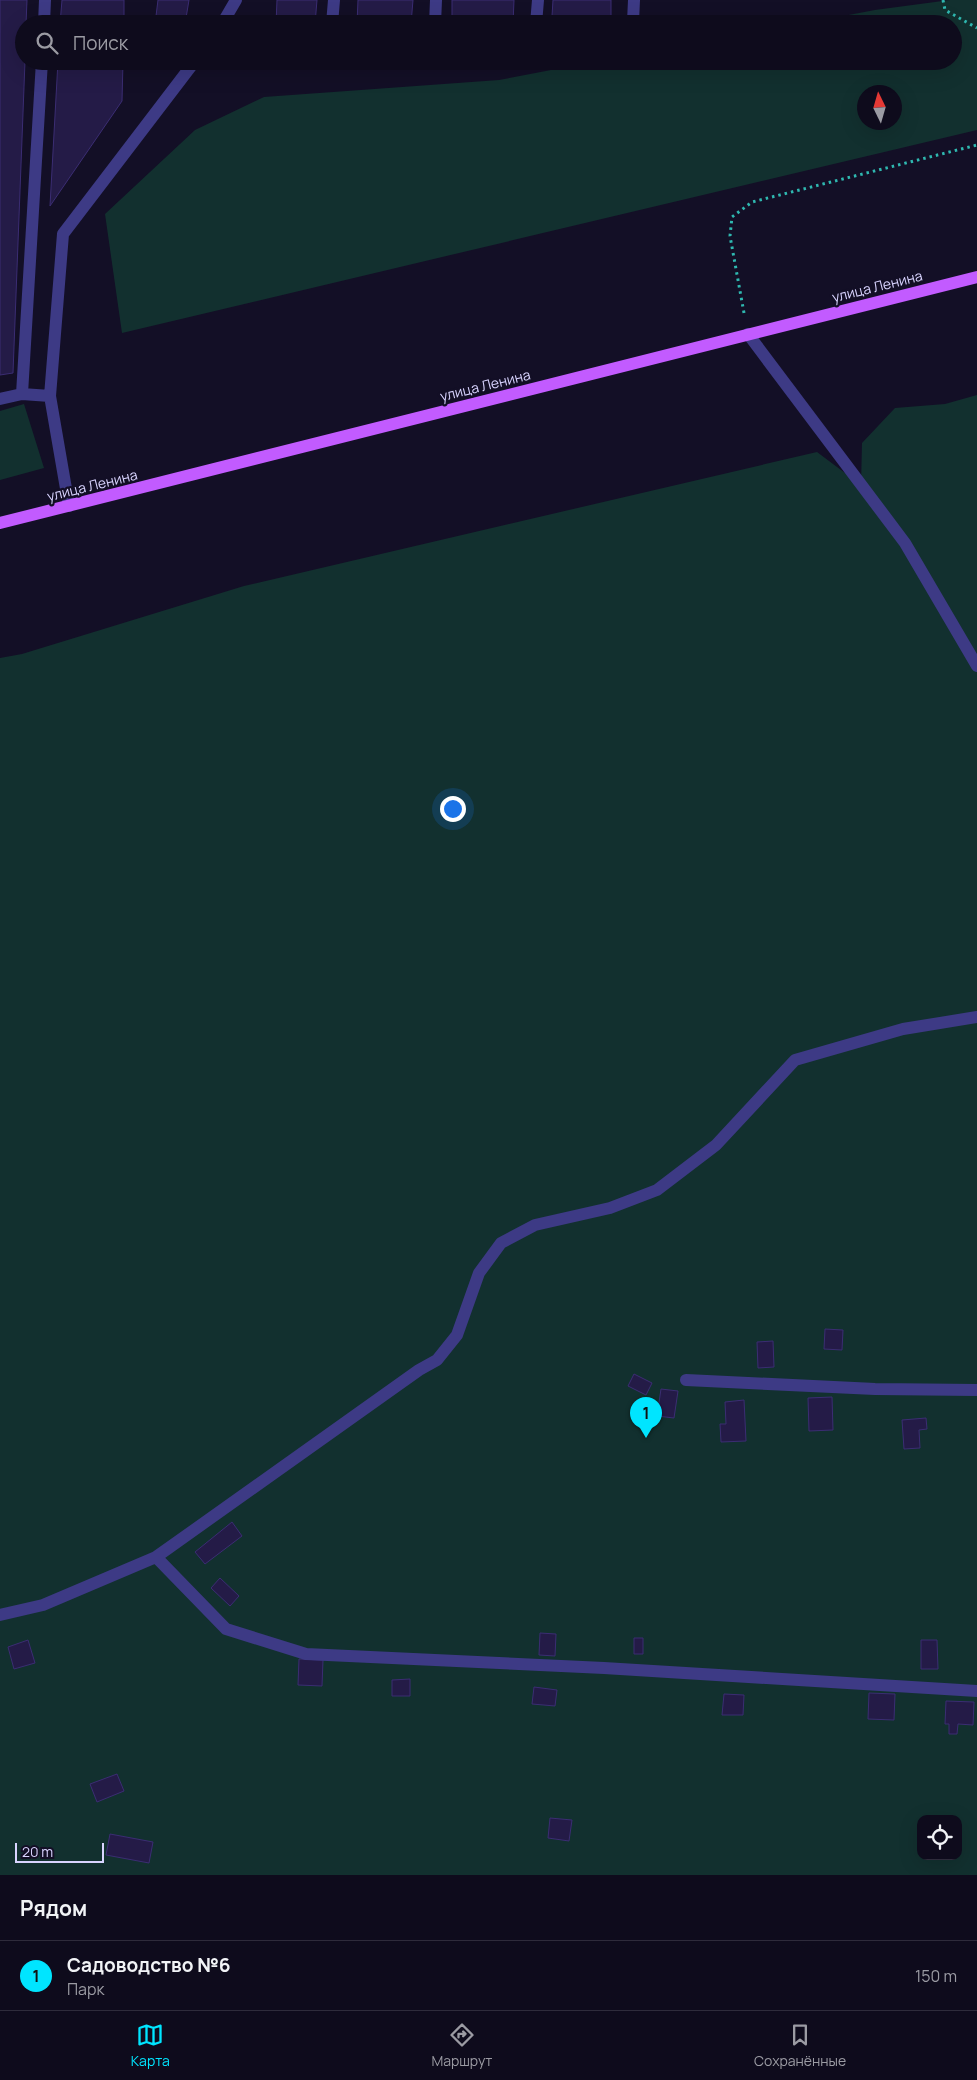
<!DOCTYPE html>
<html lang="ru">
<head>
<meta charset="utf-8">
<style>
	:root { --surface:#0e0b1c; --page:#1c1929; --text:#f1f3f6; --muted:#9b9ba3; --line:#2e2b3b; --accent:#00e5ff }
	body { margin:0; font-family:Manrope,sans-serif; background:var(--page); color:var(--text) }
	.controls { position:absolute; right:15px; bottom:15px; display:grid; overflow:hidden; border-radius:10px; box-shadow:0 5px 20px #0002 }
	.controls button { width:45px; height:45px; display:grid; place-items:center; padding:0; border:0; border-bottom:1px solid var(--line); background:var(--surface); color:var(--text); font:25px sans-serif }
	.compass { position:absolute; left:857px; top:85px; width:45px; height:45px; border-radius:50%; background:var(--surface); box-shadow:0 5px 20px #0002; rotate:355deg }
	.scale { position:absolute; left:15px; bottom:12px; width:89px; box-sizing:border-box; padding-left:5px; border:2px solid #d9d4ff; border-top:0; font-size:14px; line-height:18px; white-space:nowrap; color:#d9d4ff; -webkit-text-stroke:4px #130f26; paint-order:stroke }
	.you { position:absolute; left:452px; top:808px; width:18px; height:18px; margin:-12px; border:4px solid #fff; border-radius:50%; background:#1a73e8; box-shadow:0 0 0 8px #1a73e833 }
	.badge { display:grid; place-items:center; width:32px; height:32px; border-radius:50%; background:var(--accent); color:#111; font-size:16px; font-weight:700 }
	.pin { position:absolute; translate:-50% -41px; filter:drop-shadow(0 1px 2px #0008) }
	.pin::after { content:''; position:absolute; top:26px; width:18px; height:15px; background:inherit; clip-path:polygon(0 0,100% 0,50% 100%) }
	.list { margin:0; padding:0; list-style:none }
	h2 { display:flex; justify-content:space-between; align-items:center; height:65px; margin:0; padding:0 20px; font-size:21px }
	h2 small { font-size:16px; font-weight:400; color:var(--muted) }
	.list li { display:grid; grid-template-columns:32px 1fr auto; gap:15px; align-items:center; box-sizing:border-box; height:70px; padding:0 20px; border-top:1px solid var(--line) }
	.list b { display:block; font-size:19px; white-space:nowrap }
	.list p { margin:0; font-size:16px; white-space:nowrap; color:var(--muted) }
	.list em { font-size:16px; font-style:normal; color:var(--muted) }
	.icon { flex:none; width:28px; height:28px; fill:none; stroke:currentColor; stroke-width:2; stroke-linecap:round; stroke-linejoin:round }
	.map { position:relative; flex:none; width:977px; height:1875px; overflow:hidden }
	.search { position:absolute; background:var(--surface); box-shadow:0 5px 20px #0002; left:15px; right:15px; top:15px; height:55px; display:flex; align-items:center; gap:12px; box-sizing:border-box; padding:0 18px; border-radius:28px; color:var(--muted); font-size:19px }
	.sheet { height:135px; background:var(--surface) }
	nav { display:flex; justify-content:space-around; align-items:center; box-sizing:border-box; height:70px; border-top:1px solid var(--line); background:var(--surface); font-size:14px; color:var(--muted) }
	nav a { display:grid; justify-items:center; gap:2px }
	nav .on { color:var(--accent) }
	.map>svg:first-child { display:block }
	.green { fill:#12302f; fill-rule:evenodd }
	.building { fill:#241b47; stroke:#3b2d73 }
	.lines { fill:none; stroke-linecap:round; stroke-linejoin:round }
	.path { stroke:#2fb8b0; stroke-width:3; stroke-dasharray:2.5 4; stroke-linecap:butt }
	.service { stroke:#3d3a85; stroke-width:12 }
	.primary { stroke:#c25bff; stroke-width:12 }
	.labels { text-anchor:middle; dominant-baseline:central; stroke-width:4.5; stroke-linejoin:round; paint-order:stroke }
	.street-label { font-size:14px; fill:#d9d4ff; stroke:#130f26 }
</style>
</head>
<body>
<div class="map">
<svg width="977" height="1875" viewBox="0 0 977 1875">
	<rect width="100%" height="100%" fill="#130f26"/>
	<path class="green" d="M 950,0 L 977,0 L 977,130 L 122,333 L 105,214 L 195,130 L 264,97 L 499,80 L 598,61 L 953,61 L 953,24 L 801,24 L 875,10 ZM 894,92 L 894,122 L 864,122 L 864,92 Z
		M 977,395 L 977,1875 L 0,1875 L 0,658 L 22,654 L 244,586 L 817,452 L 861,485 L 862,443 L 895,408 L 945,404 ZM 921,1819 L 958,1819 L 958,1856 L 921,1856 Z
		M 24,404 L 44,468 L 0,480 L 0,411 Z"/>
	<path class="building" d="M 0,0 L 27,0 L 26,24 L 24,24 L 25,61 L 13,373 L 0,375 Z
		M 62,0 L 124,0 L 124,24 L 60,24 Z
		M 158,0 L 189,0 L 185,24 L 155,24 Z
		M 277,0 L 317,0 L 315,24 L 276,24 Z
		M 358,0 L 413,0 L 411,24 L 357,24 Z
		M 452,0 L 514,0 L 513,24 L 452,24 Z
		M 553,0 L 611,0 L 611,17 L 552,16 Z
		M 58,61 L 123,61 L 122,101 L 50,206 Z
		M 825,1329 L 843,1330 L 842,1350 L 824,1349 Z
		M 773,1341 L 774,1367 L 758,1368 L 757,1342 Z
		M 634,1374 L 652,1383 L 646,1395 L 628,1386 Z
		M 661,1389 L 678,1391 L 674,1418 L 657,1416 Z
		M 832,1397 L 833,1430 L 809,1431 L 808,1398 Z
		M 744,1400 L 746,1441 L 721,1442 L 720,1424 L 726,1424 L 725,1402 Z
		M 926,1418 L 927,1429 L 919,1430 L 920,1448 L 904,1449 L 902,1420 Z
		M 232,1522 L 242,1536 L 205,1564 L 195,1552 Z
		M 220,1578 L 239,1596 L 230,1606 L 211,1588 Z
		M 540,1633 L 556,1634 L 555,1656 L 539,1655 Z
		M 634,1638 L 643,1638 L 643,1654 L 634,1654 Z
		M 28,1640 L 35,1663 L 14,1669 L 8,1647 Z
		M 921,1640 L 937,1640 L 938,1669 L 921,1669 Z
		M 299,1659 L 323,1660 L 322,1686 L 298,1685 Z
		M 410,1679 L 410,1696 L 392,1696 L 392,1680 Z
		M 534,1687 L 557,1690 L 555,1706 L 532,1704 Z
		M 869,1693 L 895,1694 L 894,1720 L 868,1719 Z
		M 724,1694 L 744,1695 L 743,1715 L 722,1715 Z
		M 946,1701 L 974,1702 L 973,1725 L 958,1724 L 957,1734 L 949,1734 L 949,1724 L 945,1724 Z
		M 117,1774 L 124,1791 L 97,1802 L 90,1784 Z
		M 550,1818 L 572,1820 L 569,1841 L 548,1838 Z
		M 110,1834 L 153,1842 L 149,1863 L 106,1855 Z"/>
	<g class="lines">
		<path class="path" d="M 943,0 L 945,10 L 977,28
			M 744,313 L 730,236 L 732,217 L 752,202 L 977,145"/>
		<path class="service" d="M 44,24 L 45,0
			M 222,24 L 236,0
			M 332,24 L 334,0
			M 435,24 L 436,0
			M 536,24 L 538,0
			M 615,24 L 633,22 L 634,0
			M 261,61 L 264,63 L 283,61
			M 748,334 L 905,543 L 977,666
			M 22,394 L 42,61
			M 50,396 L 63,234 L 195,61
			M 0,399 L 22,394 L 50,396 L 69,506
			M 686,1380 L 875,1389 L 977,1390
			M 156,1557 L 226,1629 L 306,1654 L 604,1668 L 977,1691
			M 0,1615 L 43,1605 L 156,1557 L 419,1370 L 437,1360 L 457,1335 L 479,1273 L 501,1243 L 535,1225 L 610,1208 L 657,1190 L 716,1145 L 795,1060 L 903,1029 L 977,1017"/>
		<path class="primary" d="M 0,523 L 977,277"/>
	</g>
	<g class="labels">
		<g class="street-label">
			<text transform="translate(877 286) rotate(-14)">улица Ленина</text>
			<text transform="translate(485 385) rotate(-14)">улица Ленина</text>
			<text transform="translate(92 485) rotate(-14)">улица Ленина</text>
		</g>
	</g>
</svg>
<div class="controls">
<button><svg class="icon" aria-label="locate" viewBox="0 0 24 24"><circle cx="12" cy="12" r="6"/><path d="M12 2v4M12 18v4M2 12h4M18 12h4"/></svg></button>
</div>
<svg class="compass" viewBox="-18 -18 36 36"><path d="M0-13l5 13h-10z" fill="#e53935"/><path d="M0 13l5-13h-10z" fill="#9b9ba3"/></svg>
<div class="scale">20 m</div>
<div class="you"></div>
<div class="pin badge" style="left:646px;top:1438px">1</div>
<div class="search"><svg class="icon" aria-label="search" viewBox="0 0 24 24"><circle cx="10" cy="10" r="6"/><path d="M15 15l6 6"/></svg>Поиск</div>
</div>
<section class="sheet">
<h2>Рядом<small></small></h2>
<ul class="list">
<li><span class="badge">1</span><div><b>Садоводство №6</b><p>Парк</p></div><em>150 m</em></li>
</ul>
</section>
<nav>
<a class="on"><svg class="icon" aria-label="map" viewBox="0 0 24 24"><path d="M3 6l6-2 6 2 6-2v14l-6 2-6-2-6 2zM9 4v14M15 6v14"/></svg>Карта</a>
<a><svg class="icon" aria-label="directions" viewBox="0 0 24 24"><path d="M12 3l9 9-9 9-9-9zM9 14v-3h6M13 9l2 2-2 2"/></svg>Маршрут</a>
<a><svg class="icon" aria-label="saved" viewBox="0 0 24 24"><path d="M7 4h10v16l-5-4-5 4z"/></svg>Сохранённые</a>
</nav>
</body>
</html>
